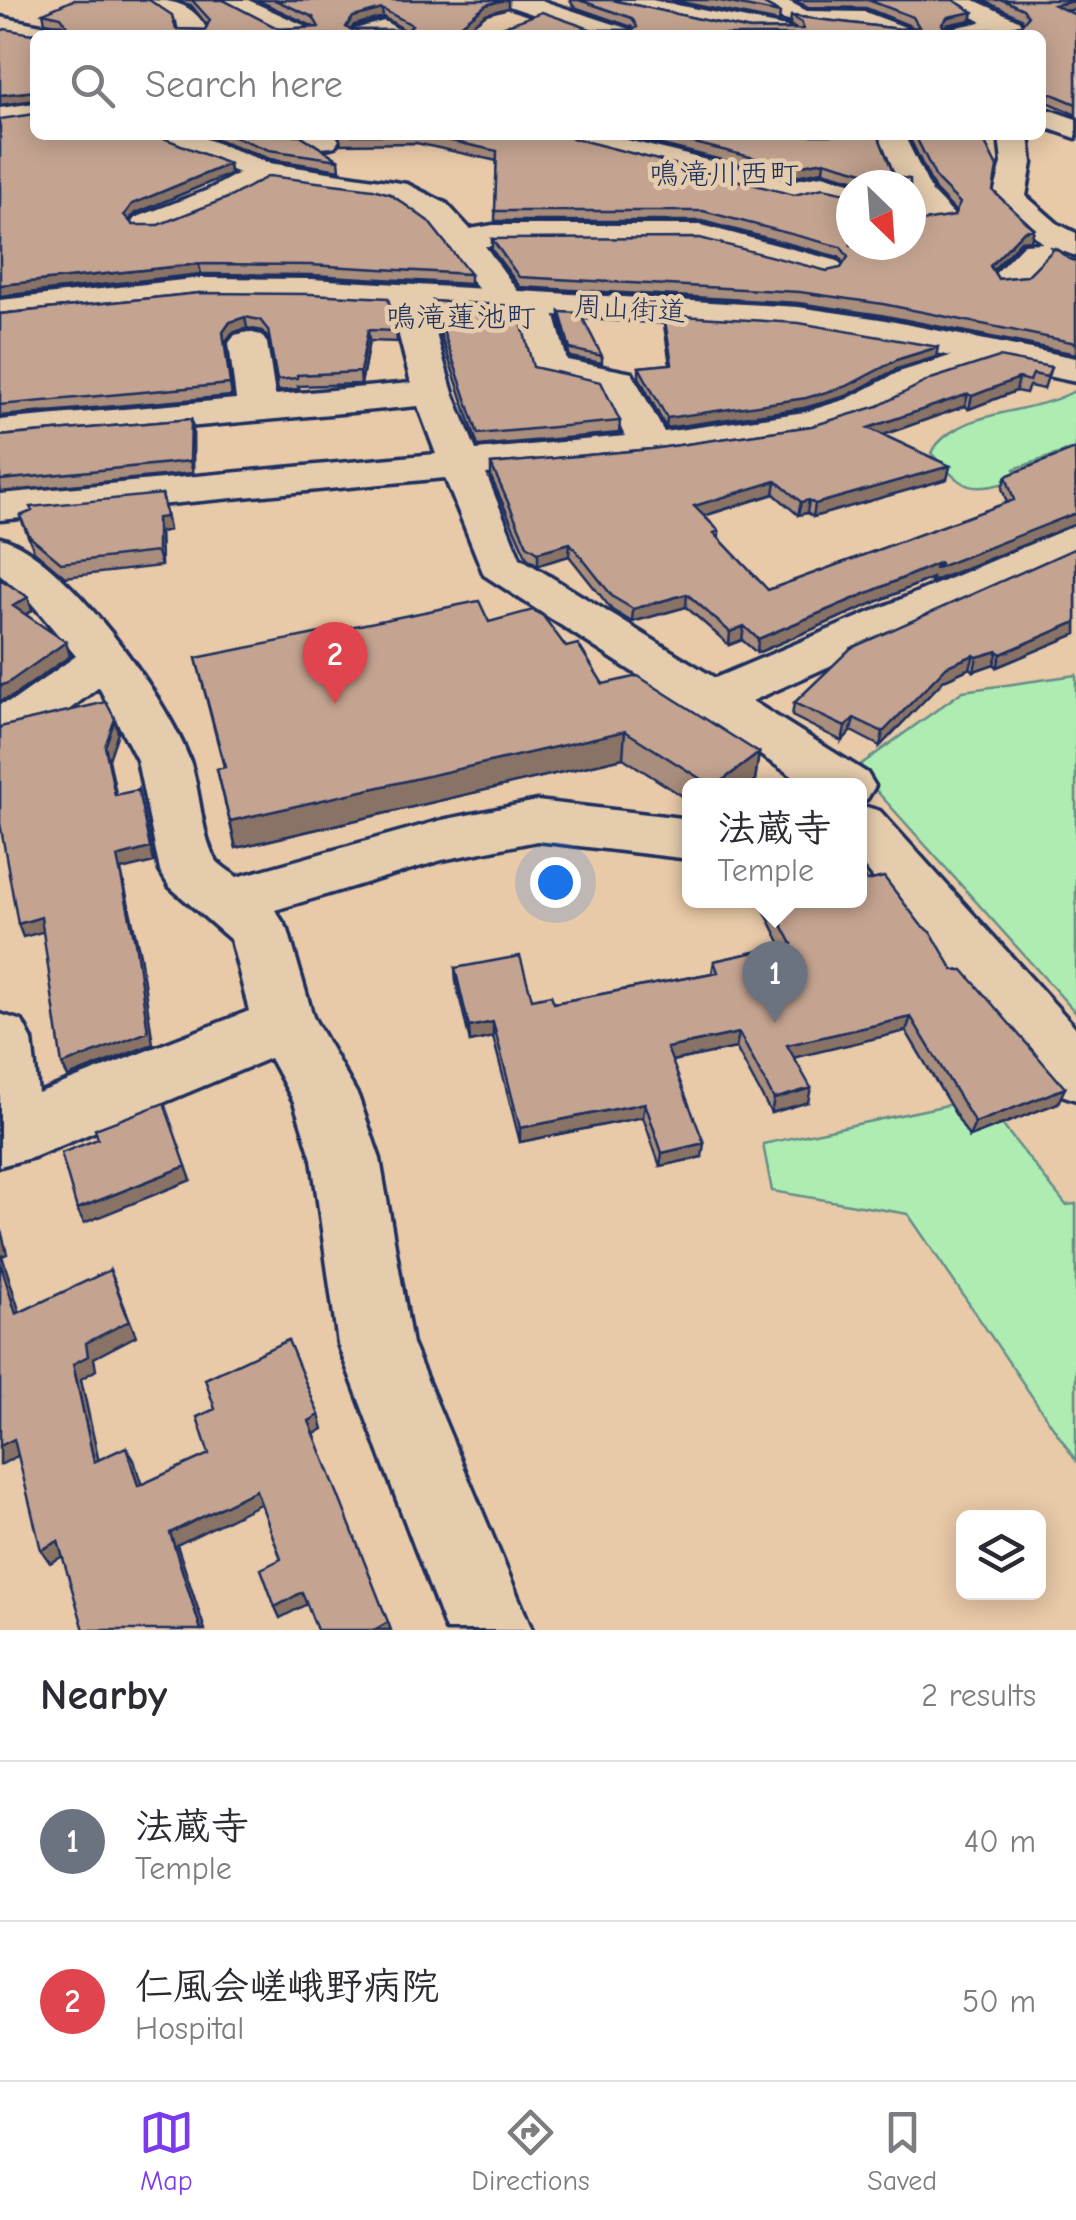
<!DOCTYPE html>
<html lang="en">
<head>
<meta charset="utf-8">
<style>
	:root { --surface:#fff; --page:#f7f7f7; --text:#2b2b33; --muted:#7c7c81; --line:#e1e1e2; --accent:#7c3aed }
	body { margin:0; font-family:"Comic Neue","Klee One",sans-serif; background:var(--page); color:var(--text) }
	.controls { position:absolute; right:30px; bottom:30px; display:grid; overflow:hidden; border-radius:15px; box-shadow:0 5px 25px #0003 }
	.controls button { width:90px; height:90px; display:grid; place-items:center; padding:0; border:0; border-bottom:2px solid var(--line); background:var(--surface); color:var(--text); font:50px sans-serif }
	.compass { position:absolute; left:836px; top:170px; width:90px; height:90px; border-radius:50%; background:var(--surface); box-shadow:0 5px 25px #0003; rotate:155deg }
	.you { position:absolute; left:555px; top:882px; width:35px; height:35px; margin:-25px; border:8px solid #fff; border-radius:50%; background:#1a73e8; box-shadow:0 0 0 15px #1a73e833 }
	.badge { display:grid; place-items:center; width:65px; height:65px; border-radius:50%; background:var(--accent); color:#fff; font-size:32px; font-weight:700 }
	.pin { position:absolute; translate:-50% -82px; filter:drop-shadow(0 2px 5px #0008) }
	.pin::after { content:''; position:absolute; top:52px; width:35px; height:30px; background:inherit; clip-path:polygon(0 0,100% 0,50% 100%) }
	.popup { position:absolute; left:682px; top:778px; width:185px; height:130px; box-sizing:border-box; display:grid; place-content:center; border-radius:15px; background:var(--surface); filter:drop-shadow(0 2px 8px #0005); font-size:32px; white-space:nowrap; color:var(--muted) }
	.popup b { font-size:38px; color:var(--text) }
	.popup::after { content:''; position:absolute; left:50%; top:100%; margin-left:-20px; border:20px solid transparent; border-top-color:var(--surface) }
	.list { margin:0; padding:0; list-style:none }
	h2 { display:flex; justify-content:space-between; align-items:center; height:130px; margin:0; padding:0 40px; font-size:42px }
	h2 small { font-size:32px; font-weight:400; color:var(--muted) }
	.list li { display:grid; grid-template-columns:65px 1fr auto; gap:30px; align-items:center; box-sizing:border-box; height:160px; padding:0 40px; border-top:2px solid var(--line) }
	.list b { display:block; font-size:38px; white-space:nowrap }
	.list p { margin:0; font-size:32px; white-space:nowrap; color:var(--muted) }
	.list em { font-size:32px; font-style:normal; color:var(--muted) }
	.icon { flex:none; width:55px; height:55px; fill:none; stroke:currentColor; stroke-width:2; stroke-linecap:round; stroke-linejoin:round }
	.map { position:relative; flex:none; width:1076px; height:1630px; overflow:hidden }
	.search { position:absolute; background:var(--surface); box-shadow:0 5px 25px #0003; left:30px; right:30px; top:30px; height:110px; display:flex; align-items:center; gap:25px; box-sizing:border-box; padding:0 35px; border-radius:15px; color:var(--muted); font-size:38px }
	.sheet { height:450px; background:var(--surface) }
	nav { display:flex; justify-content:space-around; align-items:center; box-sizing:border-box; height:140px; border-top:2px solid var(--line); background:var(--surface); font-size:28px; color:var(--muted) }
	nav a { display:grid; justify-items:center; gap:5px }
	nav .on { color:var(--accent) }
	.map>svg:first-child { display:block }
	.green { fill:#aeecb2; stroke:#648e88; stroke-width:2.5 }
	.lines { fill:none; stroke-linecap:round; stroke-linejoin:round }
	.minor-casing { stroke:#1b2f5e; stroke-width:7 }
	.highway-casing { stroke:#1b2f5e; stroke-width:7 }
	.minor { fill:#e5ccad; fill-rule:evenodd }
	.highway { fill:#e5ccad; fill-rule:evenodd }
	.wall { fill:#a98d7d; stroke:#1b2f5e; stroke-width:2.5; fill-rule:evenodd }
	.shaded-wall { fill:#897366; stroke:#1b2f5e; stroke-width:2.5 }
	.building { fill:#c4a491; stroke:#1b2f5e; stroke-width:2.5; fill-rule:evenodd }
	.labels { text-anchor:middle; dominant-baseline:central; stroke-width:9; stroke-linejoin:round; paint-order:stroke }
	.far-street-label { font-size:28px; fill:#1b2f5e; stroke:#e5ccad }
	.far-neighbourhood-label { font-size:30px; fill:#1b2f5e; stroke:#e5ccad }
</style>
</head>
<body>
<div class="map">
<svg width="1076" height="1630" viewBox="0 0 1076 1630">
	<rect width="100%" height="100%" fill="#e8c9a8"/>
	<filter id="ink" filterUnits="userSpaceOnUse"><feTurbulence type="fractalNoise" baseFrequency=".01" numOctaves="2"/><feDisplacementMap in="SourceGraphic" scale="20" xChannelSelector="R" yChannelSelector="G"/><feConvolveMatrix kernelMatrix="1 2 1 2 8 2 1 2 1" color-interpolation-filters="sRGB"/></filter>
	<g filter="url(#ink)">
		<path class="green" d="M 1076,390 L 1076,448 L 1014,469 L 1019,479 C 968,494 966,491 931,453 C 958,407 1033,416 1076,390 Z
			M 1076,675 L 1076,1013 L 856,768 L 963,691 Z
			M 981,1098 L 1066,1205 L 1076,1204 L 1076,1461 L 908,1214 L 772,1191 L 763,1144 Z"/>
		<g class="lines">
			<g class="minor-casing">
				<path id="minor" d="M 142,0 C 173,0 192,2 208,31 L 206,35 L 180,35 L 177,21 Z
					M 216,0 L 248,0 L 312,29 L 316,35 L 282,35 Z
					M 503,0 L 540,0 L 629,29 L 633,35 L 594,35 L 506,5 Z
					M 604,0 L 652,0 L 786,27 L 799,35 L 749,35 L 616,7 Z
					M 755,0 L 786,0 L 807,11 L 865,12 L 910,29 L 914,35 C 890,35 881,31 859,27 C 823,21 782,33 755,0 Z
					M 942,0 L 974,0 L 1018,20 L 1022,25 L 1018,30 L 997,35 L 943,35 L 947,29 L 982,22 Z
					M 0,17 L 62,29 L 66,35 L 35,35 L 35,39 L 0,33 Z
					M 384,21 L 409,35 L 351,35 L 355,29 Z
					M 35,103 L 35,121 L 0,126 L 0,108 Z
					M 1041,107 L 1076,119 L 1076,138 L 1041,126 Z
					M 155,135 L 196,135 L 269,163 L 407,184 L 447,204 L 470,229 L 493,225 L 701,225 L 838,261 L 843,268 L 838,275 L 826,278 L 700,245 L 485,246 L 522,297 L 536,292 L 549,295 L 567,360 L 632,373 L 664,432 L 805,412 L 847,399 L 899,372 L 995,342 L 1008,345 L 1014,353 L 1008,361 L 927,388 L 875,415 L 810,435 L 651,458 L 486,474 L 520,558 L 715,678 L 1076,525 L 1076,555 L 752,701 L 867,773 L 875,786 L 867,799 L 860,802 L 860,786 L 808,786 L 484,575 L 445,478 L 0,520 L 0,494 L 436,454 L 418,406 L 0,444 L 0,420 L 236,399 L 229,343 L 235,335 L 248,332 L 261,335 L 267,343 L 275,395 L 411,383 L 389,296 L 394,288 L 407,285 L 420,288 L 425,296 L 453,393 L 476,450 L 625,436 L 603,390 L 536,376 L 531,368 L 519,309 L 507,312 L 494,309 L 423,218 L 405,206 L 375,195 L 270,182 L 230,204 L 159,232 L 135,232 L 130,225 L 135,218 L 208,190 L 239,173 L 159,141 Z
					M 296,135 L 335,135 L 339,140 L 335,146 C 321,150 305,147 296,135 Z
					M 557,135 L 607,135 L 790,181 L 822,175 L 862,185 L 851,185 L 851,202 L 822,194 L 794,202 L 561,141 Z
					M 874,135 L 904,135 L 932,192 L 955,216 L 951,223 L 911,231 L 914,211 L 911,185 L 897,185 Z
					M 999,135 L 1029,135 L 1032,163 L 1026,196 L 1058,224 L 1076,233 L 1076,256 L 1049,246 L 1053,251 C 1039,271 1022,293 996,286 L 990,279 L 1024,244 L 1043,243 L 993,198 L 1002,163 Z
					M 0,538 C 64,554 168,699 190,761 C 200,790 201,831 214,857 C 218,865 230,871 237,877 L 442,820 L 537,801 L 690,819 L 690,859 L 537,841 L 442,860 L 275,910 L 288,930 L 313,1017 L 358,1096 L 380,1159 L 412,1344 L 532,1630 L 446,1630 L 338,1344 L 312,1159 L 294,1102 L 270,1058 L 34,1157 L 0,1166 L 0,1014 L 22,1021 L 32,1040 L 38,1093 L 249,1011 L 231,940 L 169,886 L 160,871 L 137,760 L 99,687 L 50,724 L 0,738 L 0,704 L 14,700 L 76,656 L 28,599 L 0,574 Z
					M 860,805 L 880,811 L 1076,1028 L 1076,1100 L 1053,1092 L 860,862 Z"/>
			</g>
			<g class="highway-casing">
				<path id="highway" d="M 201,278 L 311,279 L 798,307 L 880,319 L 1076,358 L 1076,382 L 880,341 L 798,329 L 311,301 L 201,300 L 0,322 L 0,300 Z"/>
			</g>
			<use href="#minor" class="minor"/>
			<use href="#highway" class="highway"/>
		</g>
		<path class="wall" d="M 173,0 L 223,0 L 279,29 L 314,27 L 257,0 L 508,0 L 508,8 L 486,14 L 465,30 L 633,30 L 632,27 L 574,7 L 570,0 L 612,0 L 750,30 L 796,29 L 790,25 L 791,16 L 900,29 L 913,28 L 911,26 L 866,8 L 808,7 L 793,0 L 953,0 L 973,12 L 971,20 L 946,25 L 944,28 L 945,30 L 999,30 L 1021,25 L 1023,22 L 1021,18 L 982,0 L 1076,0 L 1076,9 L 1067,11 L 1076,15 L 1076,115 L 1048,102 L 1041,104 L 1041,35 L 35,100 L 0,105 L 0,31 L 32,34 L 64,27 L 63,25 L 45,22 L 43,13 L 176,29 L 205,30 L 207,25 L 191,5 ZM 383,17 L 405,30 L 351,30 L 354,25 Z
			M 671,0 L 760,0 L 764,4 L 780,13 L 779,22 Z
			M 0,119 L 229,164 L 230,174 L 134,214 L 129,221 L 133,225 L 470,274 L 470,284 L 311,275 L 201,274 L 0,296 Z
			M 206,135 L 300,135 L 339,160 L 340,170 L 270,159 Z
			M 339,135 L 561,135 L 851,245 L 954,216 L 956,212 L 935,190 L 908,135 L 981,135 L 993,191 L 1034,229 L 1031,240 L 1021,241 L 993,271 L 998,279 L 1027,276 L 1069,259 L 1076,261 L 1076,354 L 881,315 L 798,303 L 520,287 L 492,250 L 492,239 L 827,271 L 841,268 L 844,264 L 839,257 L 702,221 L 495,221 L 497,161 L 416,143 L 341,144 Z
			M 622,135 L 878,135 L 895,177 L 856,180 L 823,171 L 790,177 Z
			M 199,293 L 396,331 L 397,342 L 369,341 L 361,384 L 298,386 L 299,389 L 278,391 L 270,341 L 262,331 L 247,328 L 232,333 L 225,343 L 232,396 L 0,416 L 0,314 Z
			M 433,301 L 533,367 L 620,421 L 619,433 L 478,446 L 433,312 Z
			M 560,312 L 602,356 L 602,363 L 570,357 L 560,319 Z
			M 664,315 L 936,357 L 897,369 L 846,396 L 804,408 L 666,428 L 639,377 L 639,367 L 670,364 L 664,325 Z
			M 1051,367 L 1044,389 L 1029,386 L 1026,393 L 1016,391 L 969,409 L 965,406 L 883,435 L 950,466 L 947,479 L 813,517 L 807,513 L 798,515 L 774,494 L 704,516 L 719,531 L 719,538 L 768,590 L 1007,503 L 1002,488 L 1006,476 L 1076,449 L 1076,524 L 931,582 L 932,578 L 757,653 L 742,640 L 729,645 L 686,607 L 632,622 L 612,610 L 569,556 L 538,565 L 527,558 L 491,477 L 491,464 L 652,449 L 812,426 Z
			M 191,419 L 193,430 L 193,473 L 0,492 L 0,436 Z
			M 162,494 L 169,530 L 160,532 L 161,566 L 65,577 L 34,551 L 20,516 Z
			M 1076,548 L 1076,634 L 997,667 L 994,664 L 974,671 L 970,668 L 944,680 L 880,746 L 851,731 L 842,741 L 792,716 L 794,703 Z
			M 489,622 L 566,647 L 603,684 L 759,753 L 755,780 L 748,786 L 690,786 L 690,801 L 623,758 L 236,848 L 217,769 L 224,767 L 196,658 Z
			M 867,881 L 953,970 L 1058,1103 L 969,1137 L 906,1031 L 794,1057 L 808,1102 L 771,1113 L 736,1048 L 672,1061 L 702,1157 L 660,1166 L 643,1117 L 520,1142 L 493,1037 L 470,1042 L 456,982 L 455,968 L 532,999 L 554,1003 L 712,973 L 714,961 L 782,946 L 759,900 L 860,900 Z"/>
		<path class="shaded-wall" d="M 504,0 L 508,0 L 508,8 L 486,14 L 459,35 L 459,26 L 486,5 Z
			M 1076,1 L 1076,9 L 1052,14 L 1054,5 Z
			M 382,9 L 383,17 L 354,25 L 347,35 L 346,27 L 353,17 Z
			M 973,12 L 971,20 L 946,25 L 940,33 L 942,24 L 948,17 Z
			M 35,91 L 35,100 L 0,105 L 0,95 Z
			M 1050,93 L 1048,102 L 1041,104 L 1041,95 Z
			M 824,161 L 823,171 L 790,177 L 791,167 Z
			M 229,164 L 230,174 L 134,214 L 126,225 L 124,215 L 132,204 Z
			M 1034,229 L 1031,240 L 1021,241 L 987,276 L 990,266 L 1024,231 Z
			M 199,264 L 201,274 L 0,296 L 0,285 Z
			M 245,317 L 247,328 L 232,333 L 225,343 L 232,396 L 223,332 L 230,322 Z
			M 368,330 L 369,341 L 361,384 L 360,372 Z
			M 938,347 L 936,357 L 897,369 L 846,396 L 804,408 L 666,428 L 667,418 L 899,359 Z
			M 1019,378 L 1016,391 L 969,409 L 972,396 Z
			M 968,394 L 965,406 L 866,441 L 868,428 Z
			M 191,419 L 193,430 L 193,473 L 190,461 Z
			M 950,466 L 947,479 L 813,517 L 815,504 Z
			M 776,481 L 774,494 L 693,519 L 694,506 Z
			M 162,494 L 169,530 L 160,532 L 161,566 L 157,552 L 157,518 Z
			M 809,500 L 807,513 L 798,515 L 801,502 Z
			M 1076,513 L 1076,524 L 931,582 L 932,578 L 757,653 L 758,639 L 941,562 Z
			M 570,543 L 569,556 L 538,565 L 538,552 Z
			M 687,594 L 686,607 L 632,622 L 633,609 Z
			M 28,597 L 32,611 L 17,619 L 13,606 Z
			M 1076,622 L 1076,634 L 997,667 L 1001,654 Z
			M 744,626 L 742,640 L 729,645 L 730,632 Z
			M 66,642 L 70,656 L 12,697 L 0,701 L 0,686 Z
			M 998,651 L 994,664 L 974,671 L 977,657 Z
			M 974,655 L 970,668 L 944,680 L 880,746 L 883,732 L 947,666 Z
			M 854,718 L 851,731 L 842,741 L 845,727 Z
			M 115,719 L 118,733 L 109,759 L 119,808 L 105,746 Z
			M 625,731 L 623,758 L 236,848 L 230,821 Z
			M 759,753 L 755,780 L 748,786 L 715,786 Z
			M 138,790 L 154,862 L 121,870 L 140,955 L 153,1044 L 68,1077 L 62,1065 L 117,857 Z
			M 41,917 L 46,931 L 23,937 L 18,924 Z
			M 911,1017 L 906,1031 L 784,1060 L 787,1045 Z
			M 493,1022 L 493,1037 L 470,1042 L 469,1027 Z
			M 739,1033 L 736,1048 L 666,1062 L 667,1048 Z
			M 811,1088 L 808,1102 L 771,1113 L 774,1099 Z
			M 1065,1088 L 1058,1103 L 969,1137 L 975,1123 Z
			M 645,1103 L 643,1117 L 520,1142 L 520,1128 Z
			M 704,1143 L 702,1157 L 660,1166 L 662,1153 Z
			M 186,1166 L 191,1180 L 84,1223 L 77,1209 Z
			M 0,1226 L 7,1254 L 2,1256 L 25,1329 L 16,1314 L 0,1262 Z
			M 110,1270 L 136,1336 L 94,1358 L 96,1370 L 81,1379 L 102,1476 L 94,1462 L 73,1364 L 86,1343 Z
			M 319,1415 L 323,1429 L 313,1435 L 309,1421 Z
			M 14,1439 L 23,1453 L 0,1465 L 0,1446 Z
			M 126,1447 L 134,1460 L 146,1499 L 138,1486 Z
			M 256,1490 L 262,1503 L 177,1545 L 205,1630 L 201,1630 L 170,1533 Z
			M 58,1541 L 67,1554 L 50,1563 L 41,1550 Z
			M 302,1592 L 307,1604 L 280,1618 L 275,1607 Z
			M 388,1622 L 391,1630 L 374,1630 Z"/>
		<path class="building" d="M 73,0 L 149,0 L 172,15 L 176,29 L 205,30 L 210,20 L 192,0 L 223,0 L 279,29 L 319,27 L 313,17 L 275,0 L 504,0 L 486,5 L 459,26 L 463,30 L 494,30 L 542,12 L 593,30 L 633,30 L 637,27 L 632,18 L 579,0 L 612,0 L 750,30 L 803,29 L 802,23 L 791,16 L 900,29 L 919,27 L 913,17 L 868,0 L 953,0 L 973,12 L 948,17 L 942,24 L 945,30 L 999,30 L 1021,25 L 1028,16 L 1023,9 L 1003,0 L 1076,0 L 1054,5 L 1076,15 L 1076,104 L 1050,93 L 1041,95 L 1041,35 L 35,35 L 35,91 L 0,95 L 0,31 L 5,29 L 32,34 L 68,27 L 61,17 L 43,13 ZM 382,9 L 412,25 L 408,30 L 350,30 L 346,27 L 353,17 Z
			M 715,0 L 760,0 L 764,4 L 780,13 Z
			M 35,114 L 35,135 L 156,135 L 229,164 L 132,204 L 124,215 L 133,225 L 158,225 L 230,197 L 269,176 L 373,189 L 390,194 L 428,221 L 470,274 L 310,265 L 199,264 L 0,285 L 0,119 Z
			M 230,135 L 300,135 L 339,160 L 269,150 Z
			M 424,135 L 561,135 L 794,195 L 823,188 L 851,194 L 851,245 L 911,245 L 911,223 L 954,216 L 960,203 L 937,180 L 915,135 L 981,135 L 997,167 L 993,191 L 1034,229 L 1024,231 L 990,266 L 998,279 L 1027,276 L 1055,248 L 1069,259 L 1076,261 L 1076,343 L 883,304 L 800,292 L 519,277 L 492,239 L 700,238 L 827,271 L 841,268 L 848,257 L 841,247 L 703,211 L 495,211 L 497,151 Z
			M 662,135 L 878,135 L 895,177 L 910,179 L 910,185 L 856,185 L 856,179 L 866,178 L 867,173 L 824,161 L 791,167 Z
			M 199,293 L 310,294 L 388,298 L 396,331 L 368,330 L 360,372 L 297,375 L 297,378 L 277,380 L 268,330 L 260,320 L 245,317 L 230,322 L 223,332 L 230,384 L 0,405 L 0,314 Z
			M 433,301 L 517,306 L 533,367 L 601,382 L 620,421 L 478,434 Z
			M 560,312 L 580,313 L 602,356 L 570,349 Z
			M 664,315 L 799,323 L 938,347 L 899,359 L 847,386 L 806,398 L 667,418 L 639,367 L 672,364 Z
			M 999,357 L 1051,367 L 1047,377 L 1033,374 L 1030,381 L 1019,378 L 972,396 L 968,394 L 868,428 L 950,466 L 815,504 L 809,500 L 801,502 L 776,481 L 694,506 L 719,531 L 714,533 L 768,590 L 1014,500 L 1006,476 L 1075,449 L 1076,513 L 934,569 L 941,562 L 758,639 L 744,626 L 730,632 L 687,594 L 633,609 L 613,597 L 570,543 L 538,552 L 527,545 L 491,464 L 652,449 L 812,426 L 878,406 L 931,379 Z
			M 191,419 L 190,461 L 0,480 L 0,436 Z
			M 162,494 L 166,517 L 157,518 L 157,552 L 61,563 L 30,537 L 20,516 L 32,511 L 30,507 Z
			M 1076,548 L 1076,622 L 1001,654 L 998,651 L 977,657 L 974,655 L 947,666 L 883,732 L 854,718 L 845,727 L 794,703 L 851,648 Z
			M 0,579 L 28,597 L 13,606 L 66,642 L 8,683 L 0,686 Z
			M 479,601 L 489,622 L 533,610 L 543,616 L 566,647 L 578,644 L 603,684 L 638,676 L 759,753 L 715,786 L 712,786 L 625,731 L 230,821 L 217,769 L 225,767 L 196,658 Z
			M 106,702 L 115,719 L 105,746 L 115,795 L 138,790 L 150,848 L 117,857 L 135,942 L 148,1032 L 62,1065 L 41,917 L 18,924 L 0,823 L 0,727 Z
			M 860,867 L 867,881 L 884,877 L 921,925 L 931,932 L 953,970 L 963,970 L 1065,1088 L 975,1123 L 911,1017 L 787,1045 L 811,1088 L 774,1099 L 739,1033 L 667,1048 L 704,1143 L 662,1153 L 645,1103 L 520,1128 L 493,1022 L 469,1027 L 455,968 L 520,956 L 532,999 L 551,995 L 554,1003 L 718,972 L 714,961 L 792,944 L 769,900 L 860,900 Z
			M 164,1103 L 186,1166 L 77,1209 L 61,1153 L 98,1139 L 95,1129 Z
			M 0,1262 L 16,1314 L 110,1270 L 129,1321 L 86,1343 L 88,1356 L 73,1364 L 94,1462 L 126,1447 L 138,1486 L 209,1454 L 197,1417 L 215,1409 L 205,1379 L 288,1340 L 319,1415 L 309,1421 L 388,1622 L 374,1630 L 317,1630 L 302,1592 L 275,1607 L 261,1569 L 281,1559 L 256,1490 L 170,1533 L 201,1630 L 84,1630 L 58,1541 L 41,1550 L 14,1439 L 0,1446 Z"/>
	</g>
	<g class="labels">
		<g class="far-street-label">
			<text transform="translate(630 309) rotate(3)">周山街道</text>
		</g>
		<g class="far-neighbourhood-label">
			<text x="724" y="174">鳴滝川西町</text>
			<text x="461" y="317">鳴滝蓮池町</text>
		</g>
	</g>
</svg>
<div class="controls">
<button><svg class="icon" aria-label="layers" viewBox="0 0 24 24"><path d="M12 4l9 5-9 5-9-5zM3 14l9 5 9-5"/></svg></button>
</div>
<svg class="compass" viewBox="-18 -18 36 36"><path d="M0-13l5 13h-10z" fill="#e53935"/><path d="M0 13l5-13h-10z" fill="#7c7c81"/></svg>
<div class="you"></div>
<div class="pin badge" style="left:775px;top:1023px;background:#6b7280">1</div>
<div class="popup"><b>法蔵寺</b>Temple</div>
<div class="pin badge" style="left:335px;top:704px;background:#e0444e">2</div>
<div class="search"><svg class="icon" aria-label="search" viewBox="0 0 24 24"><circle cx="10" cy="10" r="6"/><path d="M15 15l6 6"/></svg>Search here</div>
</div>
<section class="sheet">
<h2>Nearby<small>2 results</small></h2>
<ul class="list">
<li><span class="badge" style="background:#6b7280">1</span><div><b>法蔵寺</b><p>Temple</p></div><em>40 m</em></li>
<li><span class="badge" style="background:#e0444e">2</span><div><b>仁風会嵯峨野病院</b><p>Hospital</p></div><em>50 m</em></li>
</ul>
</section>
<nav>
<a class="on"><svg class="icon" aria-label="map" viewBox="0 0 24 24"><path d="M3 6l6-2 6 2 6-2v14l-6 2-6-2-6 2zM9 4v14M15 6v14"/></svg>Map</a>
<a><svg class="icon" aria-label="directions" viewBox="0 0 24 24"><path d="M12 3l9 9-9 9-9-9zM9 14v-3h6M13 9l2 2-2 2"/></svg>Directions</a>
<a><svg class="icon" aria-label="saved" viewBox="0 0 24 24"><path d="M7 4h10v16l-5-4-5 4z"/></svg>Saved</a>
</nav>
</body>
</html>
